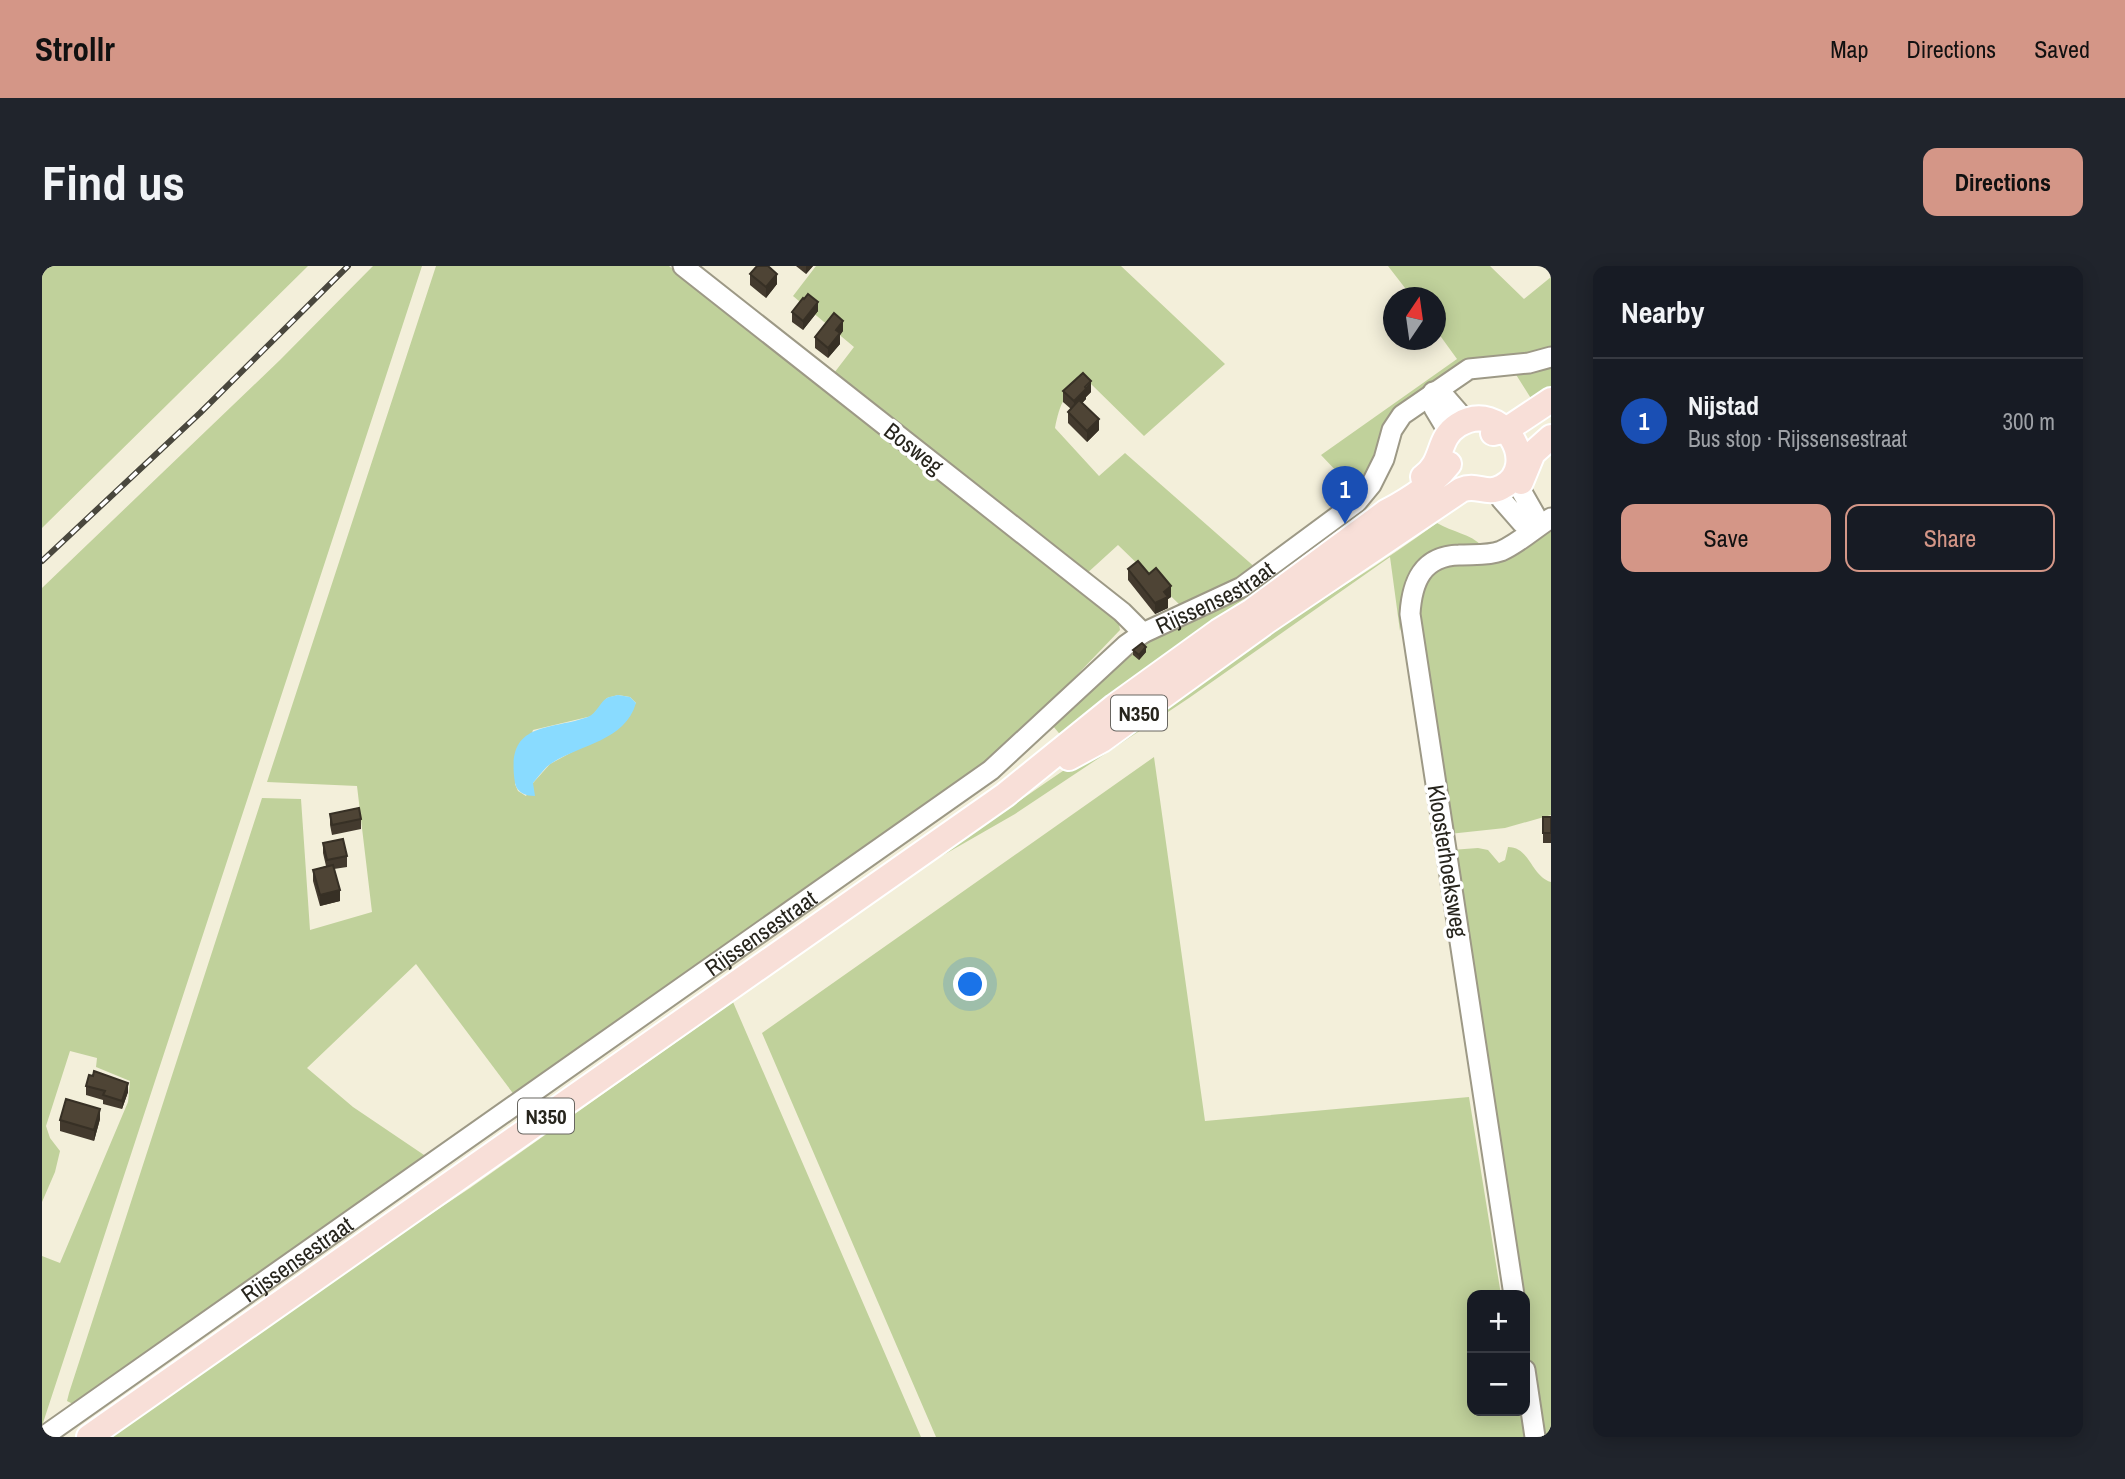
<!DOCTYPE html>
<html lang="en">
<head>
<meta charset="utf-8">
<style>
	:root { --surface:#171b24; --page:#20242c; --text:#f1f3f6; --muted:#9ea1a6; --line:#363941; --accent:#d49687 }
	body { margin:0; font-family:"Archivo Narrow",sans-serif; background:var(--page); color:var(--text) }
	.controls { position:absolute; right:21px; bottom:21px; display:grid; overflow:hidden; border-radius:14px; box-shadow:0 4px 18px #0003 }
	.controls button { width:63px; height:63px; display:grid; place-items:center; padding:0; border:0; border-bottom:2px solid var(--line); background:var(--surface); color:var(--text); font:35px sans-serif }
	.compass { position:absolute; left:1341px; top:21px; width:63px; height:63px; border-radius:50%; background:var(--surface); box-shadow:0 4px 18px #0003; rotate:13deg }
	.you { position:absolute; left:929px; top:719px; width:24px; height:24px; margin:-18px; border:5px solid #fff; border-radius:50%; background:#1a73e8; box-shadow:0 0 0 10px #1a73e833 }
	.badge { display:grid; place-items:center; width:46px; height:46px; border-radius:50%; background:var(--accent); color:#fff; font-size:23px; font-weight:700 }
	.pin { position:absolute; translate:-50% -58px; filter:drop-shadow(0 2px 4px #0008) }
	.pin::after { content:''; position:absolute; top:37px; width:24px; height:21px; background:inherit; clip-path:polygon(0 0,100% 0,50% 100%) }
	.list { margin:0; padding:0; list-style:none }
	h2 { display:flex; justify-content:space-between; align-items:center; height:91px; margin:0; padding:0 28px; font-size:30px }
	h2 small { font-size:23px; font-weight:400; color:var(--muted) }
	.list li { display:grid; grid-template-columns:46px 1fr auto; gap:21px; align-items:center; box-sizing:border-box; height:126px; padding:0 28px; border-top:2px solid var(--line) }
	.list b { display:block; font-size:26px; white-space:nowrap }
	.list p { margin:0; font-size:23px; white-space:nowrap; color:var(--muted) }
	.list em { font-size:23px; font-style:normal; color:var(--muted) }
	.actions { display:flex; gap:14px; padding:21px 28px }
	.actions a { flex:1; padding:16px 0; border:2px solid var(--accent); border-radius:14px; text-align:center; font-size:24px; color:var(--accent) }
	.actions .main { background:var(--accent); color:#111 }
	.map { position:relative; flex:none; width:1509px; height:1171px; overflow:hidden; border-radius:14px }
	header { display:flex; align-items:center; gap:42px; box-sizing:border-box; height:98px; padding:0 35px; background:var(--accent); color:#111 }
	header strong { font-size:33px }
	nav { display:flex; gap:38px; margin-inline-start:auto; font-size:24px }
	.intro { display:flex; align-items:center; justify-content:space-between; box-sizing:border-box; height:168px; padding:0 42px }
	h1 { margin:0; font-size:49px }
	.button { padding:18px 32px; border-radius:14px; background:var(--accent); color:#111; font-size:24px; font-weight:700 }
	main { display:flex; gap:42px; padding:0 42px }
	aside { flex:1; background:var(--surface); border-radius:14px; box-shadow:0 4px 18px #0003 }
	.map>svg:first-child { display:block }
	.green { fill:#c0d19b; fill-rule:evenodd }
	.water { fill:#89dbff }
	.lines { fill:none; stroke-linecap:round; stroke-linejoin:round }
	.minor-casing { stroke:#9d9986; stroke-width:23 }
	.major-casing { stroke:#fff; stroke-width:28 }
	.minor { stroke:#fff; stroke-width:19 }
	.major { stroke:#f8dfd8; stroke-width:24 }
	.rail-casing { stroke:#49473d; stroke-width:6 }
	.rail { stroke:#fff; stroke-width:3.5; stroke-dasharray:10; stroke-linecap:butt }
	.wall { fill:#433a2e }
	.shaded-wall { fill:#373025 }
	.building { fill:#4e4435; stroke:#373025; stroke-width:2 }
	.labels { text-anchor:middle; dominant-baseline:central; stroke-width:7; stroke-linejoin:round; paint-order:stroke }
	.shield { fill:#fff; stroke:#686661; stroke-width:2 }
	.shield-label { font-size:21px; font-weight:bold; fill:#27251d }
	.street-label { font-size:23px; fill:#27251d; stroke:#fff }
</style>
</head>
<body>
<header>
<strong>Strollr</strong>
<nav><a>Map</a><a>Directions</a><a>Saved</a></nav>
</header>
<div class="intro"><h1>Find us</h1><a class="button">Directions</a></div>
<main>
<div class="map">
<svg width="1509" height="1171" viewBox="0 0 1509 1171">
	<rect width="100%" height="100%" fill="#f3efda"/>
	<path class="green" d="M 0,0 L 266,0 L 0,262 Z
		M 331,0 L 380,0 L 0,1160 L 0,990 L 18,997 L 86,836 L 88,815 L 54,801 L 55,792 L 28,785 L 4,860 L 8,872 L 18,885 L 13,906 L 0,936 L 0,322 L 238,94 Z
		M 394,0 L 627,0 L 1068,348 L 1077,358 L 1078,364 L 1009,436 L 956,487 L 473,830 L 374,698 L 265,802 L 311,841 L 385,891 L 31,1138 L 25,1135 L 27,1127 L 220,532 L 259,533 L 268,664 L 330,646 L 315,520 L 225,516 ZM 576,429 L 588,431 L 594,437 L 532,485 L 508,498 L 491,517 L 484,530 L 476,525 L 473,518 L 491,464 L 550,450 L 565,432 Z
		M 774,0 L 1079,0 L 1183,98 L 1102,170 L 1048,117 C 1022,123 1018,138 1013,162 L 1057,210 L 1083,187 L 1215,303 L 1139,340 L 1076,279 L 1042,310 L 789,111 L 812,81 L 751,30 Z
		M 1346,0 L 1448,0 L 1482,33 L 1509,11 L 1509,82 L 1482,89 L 1354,144 L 1336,196 L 1317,229 L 1279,189 L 1415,93 L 1394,64 L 1394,32 L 1370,31 Z
		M 1509,97 L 1509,121 L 1490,134 L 1473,107 Z
		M 1395,257 C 1410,266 1429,268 1440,280 L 1417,285 L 1367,326 L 1358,365 L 1348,291 L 1147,432 L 973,548 L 891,595 C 997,521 1104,447 1213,377 C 1274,337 1336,300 1395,257 Z
		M 1509,259 L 1509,549 L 1463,562 L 1407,568 L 1374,329 L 1383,310 L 1400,298 Z
		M 1251,307 L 1021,472 L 1011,460 L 1076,390 L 1140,354 L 1235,311 Z
		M 1112,491 L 1163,855 L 1427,831 L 1459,1029 L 1430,1029 L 1430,1145 L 1478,1145 L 1483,1171 L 894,1171 L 720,767 Z
		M 1466,581 C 1488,581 1489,610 1509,616 L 1509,1171 L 1499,1171 L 1483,1070 L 1483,1029 L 1477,1029 L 1409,584 L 1436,582 L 1446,584 L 1457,597 L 1463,594 Z
		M 691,736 L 879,1171 L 60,1171 L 168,1095 L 428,922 Z"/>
	<path class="water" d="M 576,429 L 588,431 L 594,437 C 583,475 539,478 510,497 C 503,501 497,510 491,517 L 493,530 C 484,530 475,527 473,517 C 463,455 506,465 546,451 C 555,447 558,436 565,432 C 569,430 573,430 576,429 Z"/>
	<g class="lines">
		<g class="minor-casing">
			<g id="minor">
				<path d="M 641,0 L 1080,346 L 1101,367"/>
				<path d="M 1407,167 L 1392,142 L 1391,126 L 1404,132 L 1424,155"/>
				<path d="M 1459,233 L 1480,257 L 1492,262 L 1493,249 L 1477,221"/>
				<path d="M 1472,1029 L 1368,348 C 1370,316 1380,290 1417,289 C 1431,288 1446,290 1459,285 C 1477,277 1493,262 1509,252"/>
				<path d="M 1483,1104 L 1493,1171"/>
				<path id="s1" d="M 1,1171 L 949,504 L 1084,379 L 1101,367 L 1200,321 L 1315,236 L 1329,219 L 1342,193 L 1350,164 L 1360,149 L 1427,103 L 1487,97 L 1509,91"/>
			</g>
		</g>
		<g class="major-casing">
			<path id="major" d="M 1451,167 L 1464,164 L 1509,134
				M 1479,216 L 1491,187 L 1509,171
				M 1027,492 L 1060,474 L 1225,355 L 1419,224 C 1435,217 1444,230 1460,221 C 1500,200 1460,131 1416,159 C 1394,173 1403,195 1381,211
				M 47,1171 L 963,529 L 1073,440 L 1177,365 L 1210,345 L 1344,246 C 1367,234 1391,219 1407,198"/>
		</g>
		<use href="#minor" class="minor"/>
		<use href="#major" class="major"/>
		<g class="rail-casing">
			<path id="rail" d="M 0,295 L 158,147 L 306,0"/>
		</g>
		<use href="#rail" class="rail"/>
	</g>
	<path class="wall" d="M 754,0 L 771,0 L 764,8 Z
		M 708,8 L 735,18 L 724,32 L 708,19 Z
		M 776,45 L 761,64 L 750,56 L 750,46 Z
		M 801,65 L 798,69 L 798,78 L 786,92 L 773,82 L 773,71 Z
		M 1021,125 L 1049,126 L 1044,131 L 1044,133 L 1040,137 L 1057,164 L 1045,176 L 1026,157 L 1026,146 L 1029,143 L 1021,136 Z
		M 1086,303 L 1107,308 L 1129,331 L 1126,333 L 1126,342 L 1113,348 L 1086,314 Z
		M 1091,384 L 1104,386 L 1097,394 L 1091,389 Z
		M 288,548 L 319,553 L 319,563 L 290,569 L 288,559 Z
		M 1501,551 L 1509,551 L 1509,577 L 1501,577 Z
		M 281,577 L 305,590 L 305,601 L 292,603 L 298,635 L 278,640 L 271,615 L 271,604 L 284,600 L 281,587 Z
		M 44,820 L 86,826 L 80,843 L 61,838 L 61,834 L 44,829 Z
		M 58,853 L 52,875 L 18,865 L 18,854 Z"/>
	<path class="shaded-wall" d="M 764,0 L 771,0 L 764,8 Z
		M 735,8 L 735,18 L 724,32 L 724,21 Z
		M 776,36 L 776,45 L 761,64 L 761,55 Z
		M 801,55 L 801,65 L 798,69 L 798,78 L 786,92 L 786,82 L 794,64 Z
		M 1049,115 L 1049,126 L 1044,131 L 1044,133 L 1032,146 L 1032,135 Z
		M 1057,153 L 1057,164 L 1045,176 L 1045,165 Z
		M 1129,320 L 1129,331 L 1126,333 L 1126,342 L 1113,348 L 1113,337 L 1122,326 Z
		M 1104,381 L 1104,386 L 1097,394 L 1097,389 Z
		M 298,624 L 298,635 L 278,640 L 278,629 Z
		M 86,817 L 86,826 L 80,843 L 80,835 Z
		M 58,843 L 58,853 L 52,875 L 52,864 Z"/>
	<path class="building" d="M 715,0 L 726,0 L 735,8 L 724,21 L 708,8 Z
		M 766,28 L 776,36 L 761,55 L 750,46 L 761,32 L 762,33 Z
		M 792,47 L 801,55 L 794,64 L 798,67 L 786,82 L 773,71 Z
		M 1041,107 L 1049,115 L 1043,121 L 1044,123 L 1032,135 L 1021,125 Z
		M 1037,134 L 1057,153 L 1045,165 L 1026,146 Z
		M 1096,295 L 1107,308 L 1114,302 L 1129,320 L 1122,326 L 1126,331 L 1113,337 L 1086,303 Z
		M 1100,377 L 1104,381 L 1097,389 L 1091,384 Z
		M 317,542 L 319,553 L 290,559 L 288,548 Z
		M 1501,551 L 1509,551 L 1509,567 L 1501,567 Z
		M 301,573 L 305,590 L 285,594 L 281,577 Z
		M 291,599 L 298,624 L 278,629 L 271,604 Z
		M 52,805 L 86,817 L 80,835 L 61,829 L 63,825 L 44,820 L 47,809 L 51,810 Z
		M 24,833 L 58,843 L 52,864 L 18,854 Z"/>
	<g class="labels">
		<g class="shield">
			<rect x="1069" y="429.5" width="56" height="35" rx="5"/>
			<rect x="476" y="832.5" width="56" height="35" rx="5"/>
		</g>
		<g class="shield-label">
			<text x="1097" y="447">N350</text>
			<text x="504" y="850">N350</text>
		</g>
		<g class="street-label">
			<text transform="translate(872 182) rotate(38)">Bosweg</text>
			<text stroke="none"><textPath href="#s1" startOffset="1444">Rijssensestraat</textPath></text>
			<text transform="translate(1406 595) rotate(81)">Kloosterhoeksweg</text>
			<text stroke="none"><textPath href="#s1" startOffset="877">Rijssensestraat</textPath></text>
			<text stroke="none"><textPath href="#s1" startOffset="310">Rijssensestraat</textPath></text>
		</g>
	</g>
</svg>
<div class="controls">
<button>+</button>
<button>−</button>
</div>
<svg class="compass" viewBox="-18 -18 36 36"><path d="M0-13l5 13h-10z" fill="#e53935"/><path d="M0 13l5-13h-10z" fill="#9ea1a6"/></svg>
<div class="you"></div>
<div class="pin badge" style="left:1303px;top:258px;background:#1a4fb4">1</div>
</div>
<aside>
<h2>Nearby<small></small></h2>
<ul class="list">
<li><span class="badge" style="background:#1a4fb4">1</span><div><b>Nijstad</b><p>Bus stop · Rijssensestraat</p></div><em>300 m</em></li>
</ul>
<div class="actions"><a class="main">Save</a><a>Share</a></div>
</aside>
</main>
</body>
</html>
